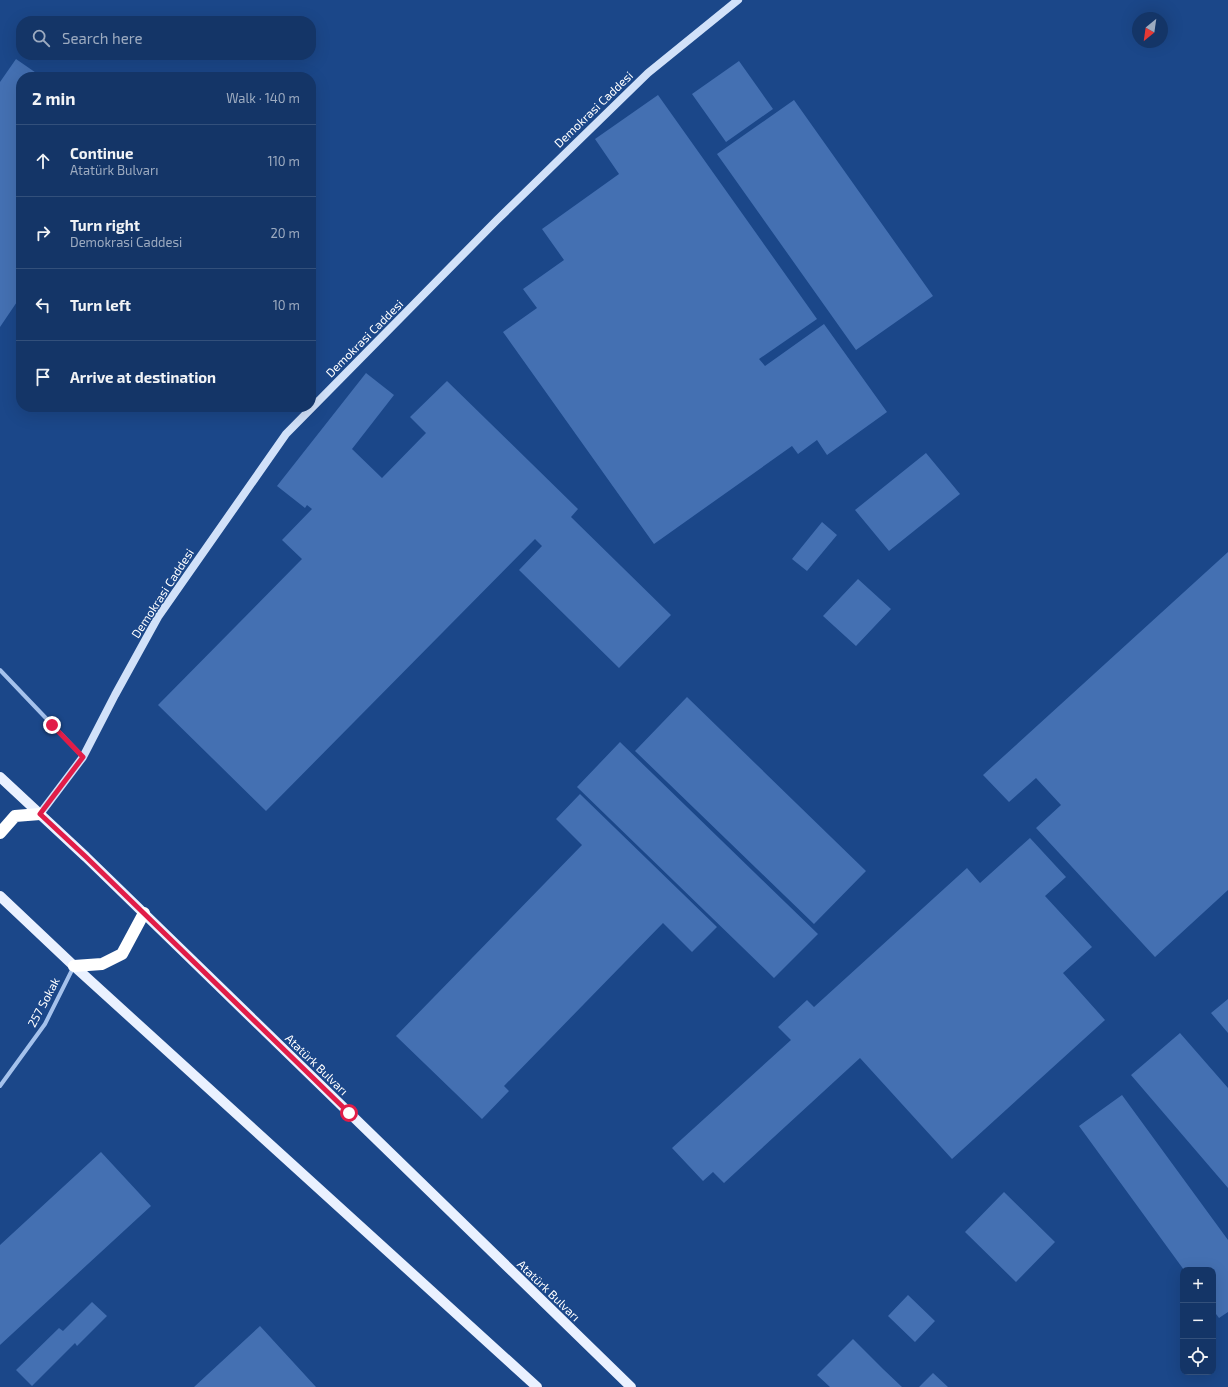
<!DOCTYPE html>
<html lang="en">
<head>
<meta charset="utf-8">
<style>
	:root { --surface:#143567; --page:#1d3d6d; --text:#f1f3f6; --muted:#9dabc0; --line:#33507b }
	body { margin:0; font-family:"Exo 2",sans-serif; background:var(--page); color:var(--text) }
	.controls { position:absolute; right:12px; bottom:12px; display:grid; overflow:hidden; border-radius:8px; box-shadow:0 4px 16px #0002 }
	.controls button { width:36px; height:36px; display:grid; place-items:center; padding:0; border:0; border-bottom:1px solid var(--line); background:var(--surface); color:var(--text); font:20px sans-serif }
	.compass { position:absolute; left:1132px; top:12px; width:36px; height:36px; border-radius:50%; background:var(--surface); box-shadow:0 4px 16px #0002; rotate:209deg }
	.stop { position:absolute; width:12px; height:12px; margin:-9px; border:3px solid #e11d48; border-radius:50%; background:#fff }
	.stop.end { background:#e11d48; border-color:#fff; box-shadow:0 1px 4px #0008 }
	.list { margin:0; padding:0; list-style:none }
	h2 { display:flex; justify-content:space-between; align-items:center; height:52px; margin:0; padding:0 16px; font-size:17px }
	h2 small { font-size:13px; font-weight:400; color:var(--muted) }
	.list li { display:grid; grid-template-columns:26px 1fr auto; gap:12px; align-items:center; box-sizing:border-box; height:72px; padding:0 16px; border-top:1px solid var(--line) }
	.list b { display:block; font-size:15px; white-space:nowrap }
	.list p { margin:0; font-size:13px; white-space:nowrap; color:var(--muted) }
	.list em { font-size:13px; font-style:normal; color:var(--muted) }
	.icon { flex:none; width:22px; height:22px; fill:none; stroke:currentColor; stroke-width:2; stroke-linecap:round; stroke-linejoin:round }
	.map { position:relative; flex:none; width:1228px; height:1387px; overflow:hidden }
	.search { position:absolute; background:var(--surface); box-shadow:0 4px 16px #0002; left:16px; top:16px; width:300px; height:44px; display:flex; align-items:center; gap:10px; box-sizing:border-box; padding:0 14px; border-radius:16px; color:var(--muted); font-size:15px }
	.panel { position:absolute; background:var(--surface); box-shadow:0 4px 16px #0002; left:16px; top:72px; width:300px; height:340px; border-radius:16px }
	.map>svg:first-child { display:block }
	.building { fill:#4470b2 }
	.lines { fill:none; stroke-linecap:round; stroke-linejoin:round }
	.street { stroke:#a5c2ec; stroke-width:4 }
	.secondary { stroke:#d1e1f9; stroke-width:8 }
	.primary { stroke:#eaf1ff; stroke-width:10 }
	.highway { stroke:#fff; stroke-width:12 }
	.route { stroke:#e11d48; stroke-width:5 }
	.labels { text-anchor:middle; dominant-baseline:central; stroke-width:3; stroke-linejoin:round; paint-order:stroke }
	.street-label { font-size:12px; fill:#fff; stroke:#1b4789 }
</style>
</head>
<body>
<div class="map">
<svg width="1228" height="1387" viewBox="0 0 1228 1387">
	<rect width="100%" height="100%" fill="#1b4789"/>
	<path class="building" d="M 16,59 L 42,77 L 21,77 L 21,296 L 0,327 L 0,82 Z
		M 739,61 L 773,109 L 726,142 L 692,94 Z
		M 658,95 L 817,319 L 759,359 L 765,366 L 824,324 L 887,412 L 827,455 L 817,440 L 798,454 L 792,446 L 654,544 L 503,332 L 537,308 L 523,289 L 564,260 L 542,229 L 619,174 L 595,139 Z
		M 794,100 L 933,296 L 856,350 L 717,154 Z
		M 366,373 L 394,395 L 352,449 L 382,478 L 426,433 L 410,417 L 447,381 L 578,509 L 571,517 L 671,615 L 619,668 L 519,570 L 542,546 L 535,539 L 266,811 L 158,705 L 302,559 L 282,540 L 312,509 L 307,505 L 305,508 L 277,486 Z
		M 926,453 L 960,494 L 889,551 L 855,510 Z
		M 822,522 L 837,535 L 807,571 L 792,559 Z
		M 1228,552 L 1228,890 L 1155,957 L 1036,828 L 1061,805 L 1036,778 L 1009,802 L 983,775 Z
		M 858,579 L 891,609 L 856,646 L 823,616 Z
		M 687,697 L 866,871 L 814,924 L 635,751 Z
		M 620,742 L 818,934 L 774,978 L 577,787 Z
		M 580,794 L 717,927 L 692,952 L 663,923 L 504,1086 L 509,1091 L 482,1119 L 396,1036 L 582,845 L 556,819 Z
		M 1030,838 L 1066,877 L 1045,896 L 1092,947 L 1063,973 L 1105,1020 L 952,1159 L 860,1058 L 724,1183 L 713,1172 L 703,1181 L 672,1148 L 791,1040 L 778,1027 L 807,1000 L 814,1007 L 967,868 L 980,883 Z
		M 1228,999 L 1228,1033 L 1211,1013 Z
		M 1180,1033 L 1228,1088 L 1228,1188 L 1131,1075 Z
		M 1122,1095 L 1228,1240 L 1228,1312 L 1219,1318 L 1213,1310 L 1213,1270 L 1184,1270 L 1079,1126 Z
		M 101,1152 L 151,1206 L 0,1345 L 0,1245 Z
		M 1004,1192 L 1055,1242 L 1016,1282 L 965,1232 Z
		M 908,1295 L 935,1321 L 915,1342 L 888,1316 Z
		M 92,1302 L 107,1316 L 77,1346 L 75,1343 L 32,1386 L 16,1370 L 59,1328 L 63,1331 Z
		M 260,1326 L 316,1387 L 194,1387 Z
		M 853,1339 L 883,1369 L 902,1387 L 830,1387 L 817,1375 Z
		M 933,1373 L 948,1387 L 919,1387 Z"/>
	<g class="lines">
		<path class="street" d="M 0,670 L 83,757
			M 0,1086 L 45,1024 L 73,968"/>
		<path class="secondary" d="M 40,814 L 83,757 L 115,695 L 158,617 L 286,434 L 497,220 L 648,73 L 738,0"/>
		<path class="primary" d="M 0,777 L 86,857 L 631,1387
			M 0,896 L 74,966 L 537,1387"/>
		<path class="highway" d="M 0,833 L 15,816 L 40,814
			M 74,966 L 102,964 L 122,954 L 144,913"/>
	</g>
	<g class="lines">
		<path class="route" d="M 52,725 L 83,757 L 40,814 L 86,857 L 349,1113"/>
	</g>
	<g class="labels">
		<g class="street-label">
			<text transform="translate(593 109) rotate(-44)">Demokrasi Caddesi</text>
			<text transform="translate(364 338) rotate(-45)">Demokrasi Caddesi</text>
			<text transform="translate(162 593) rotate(-57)">Demokrasi Caddesi</text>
			<text transform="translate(43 1002) rotate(-62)">257 Sokak</text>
			<text transform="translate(317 1064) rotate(44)">Atatürk Bulvarı</text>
			<text transform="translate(549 1290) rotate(44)">Atatürk Bulvarı</text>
		</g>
	</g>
</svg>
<div class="controls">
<button>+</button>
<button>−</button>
<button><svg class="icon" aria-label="locate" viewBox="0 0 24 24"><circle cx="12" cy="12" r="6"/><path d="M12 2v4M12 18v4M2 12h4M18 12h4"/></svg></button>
</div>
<svg class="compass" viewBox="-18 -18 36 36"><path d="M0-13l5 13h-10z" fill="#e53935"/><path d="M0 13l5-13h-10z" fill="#9dabc0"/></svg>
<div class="stop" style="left:349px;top:1113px"></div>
<div class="stop end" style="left:52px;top:725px"></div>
<div class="search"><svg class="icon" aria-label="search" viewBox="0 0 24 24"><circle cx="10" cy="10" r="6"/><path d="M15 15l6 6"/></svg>Search here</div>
<section class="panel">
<h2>2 min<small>Walk · 140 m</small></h2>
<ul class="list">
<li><svg class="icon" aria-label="ahead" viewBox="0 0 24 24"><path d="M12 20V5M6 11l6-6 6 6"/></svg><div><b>Continue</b><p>Atatürk Bulvarı</p></div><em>110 m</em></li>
<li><svg class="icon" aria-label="right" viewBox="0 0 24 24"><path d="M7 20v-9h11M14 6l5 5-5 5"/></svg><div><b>Turn right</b><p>Demokrasi Caddesi</p></div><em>20 m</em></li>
<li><svg class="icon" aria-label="left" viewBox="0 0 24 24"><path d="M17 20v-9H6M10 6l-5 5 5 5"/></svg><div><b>Turn left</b></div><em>10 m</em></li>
<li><svg class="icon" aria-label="arrive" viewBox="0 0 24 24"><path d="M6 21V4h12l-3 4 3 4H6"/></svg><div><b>Arrive at destination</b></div></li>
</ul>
</section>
</div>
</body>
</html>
